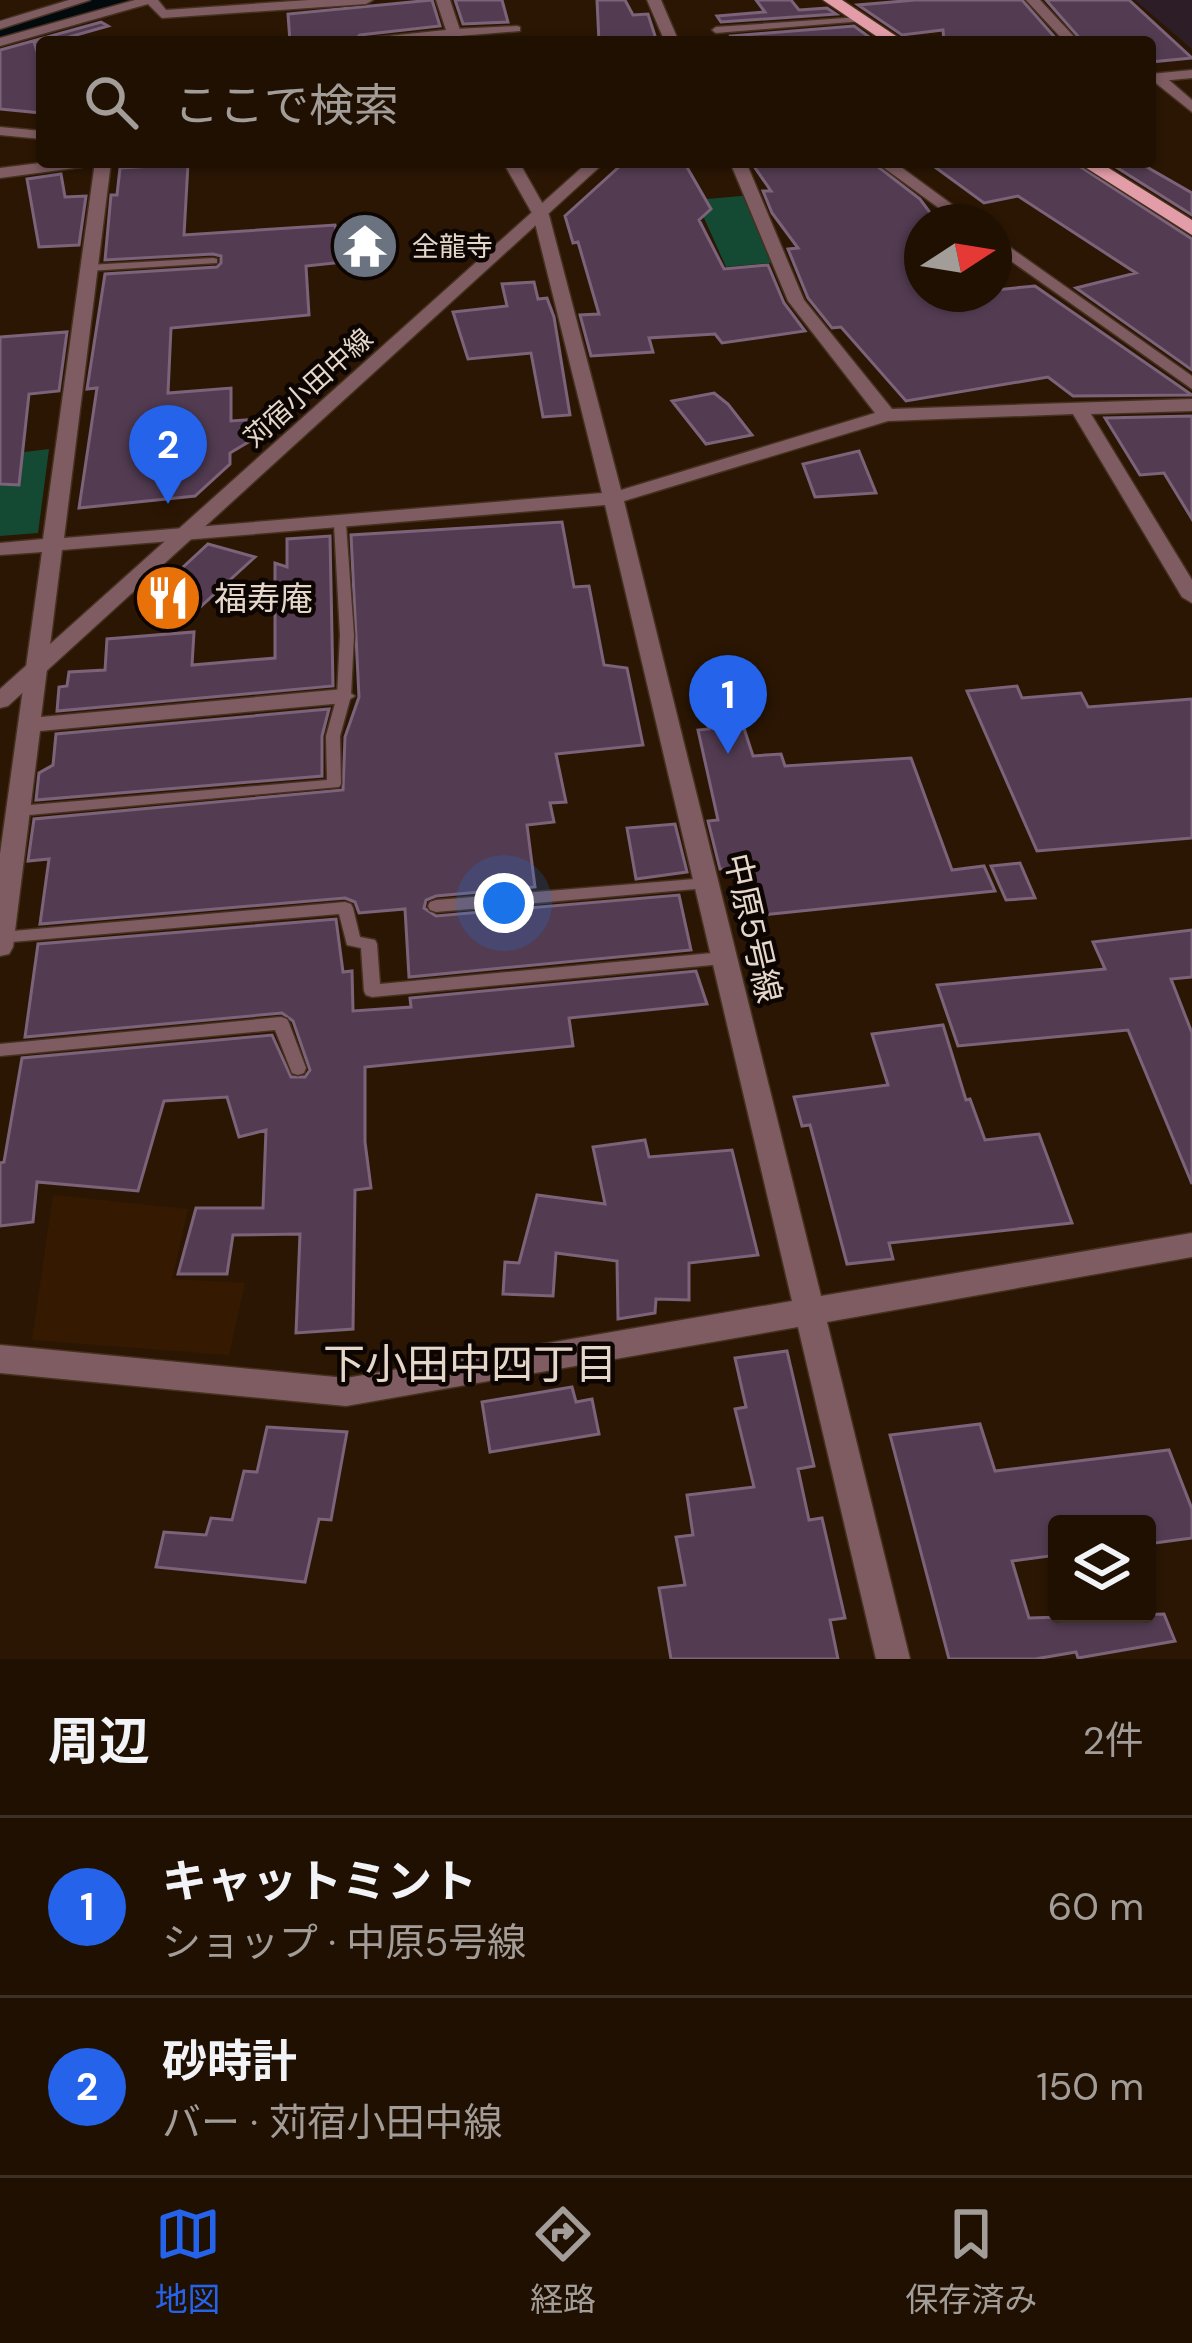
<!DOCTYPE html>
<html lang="ja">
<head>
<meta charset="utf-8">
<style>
	:root { --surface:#201002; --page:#28190c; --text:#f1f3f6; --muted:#a29d99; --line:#3d3024; --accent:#2563eb }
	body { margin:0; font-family:"DM Sans","Noto Sans JP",sans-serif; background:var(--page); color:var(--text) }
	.controls { position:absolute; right:36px; bottom:36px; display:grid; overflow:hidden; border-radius:12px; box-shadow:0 3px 9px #0004 }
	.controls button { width:108px; height:108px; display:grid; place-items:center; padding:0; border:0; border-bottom:3px solid var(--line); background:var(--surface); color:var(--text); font:60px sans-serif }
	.compass { position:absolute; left:904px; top:204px; width:108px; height:108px; border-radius:50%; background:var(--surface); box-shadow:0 3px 9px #0004; rotate:78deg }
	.you { position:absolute; left:504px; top:903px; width:42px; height:42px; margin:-30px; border:9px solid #fff; border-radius:50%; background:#1a73e8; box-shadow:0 0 0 18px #1a73e833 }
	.badge { display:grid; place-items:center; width:78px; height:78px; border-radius:50%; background:var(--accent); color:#fff; font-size:39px; font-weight:700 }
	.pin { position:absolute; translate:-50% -99px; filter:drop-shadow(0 3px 6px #0008) }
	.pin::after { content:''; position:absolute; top:63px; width:42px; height:36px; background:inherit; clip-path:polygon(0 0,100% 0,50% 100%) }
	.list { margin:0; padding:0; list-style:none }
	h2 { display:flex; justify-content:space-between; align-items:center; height:156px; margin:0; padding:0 48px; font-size:51px }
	h2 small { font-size:39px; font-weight:400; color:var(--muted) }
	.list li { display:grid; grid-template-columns:78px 1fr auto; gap:36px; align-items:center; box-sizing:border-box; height:180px; padding:0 48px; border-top:3px solid var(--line) }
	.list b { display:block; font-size:45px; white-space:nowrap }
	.list p { margin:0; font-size:39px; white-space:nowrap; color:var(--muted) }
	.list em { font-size:39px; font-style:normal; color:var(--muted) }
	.icon { flex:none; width:66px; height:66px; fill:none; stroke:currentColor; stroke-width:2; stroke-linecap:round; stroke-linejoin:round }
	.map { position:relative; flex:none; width:1192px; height:1659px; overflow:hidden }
	.search { position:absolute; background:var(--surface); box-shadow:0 3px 9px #0004; left:36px; right:36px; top:36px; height:132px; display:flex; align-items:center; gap:30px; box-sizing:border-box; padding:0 42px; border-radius:12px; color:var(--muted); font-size:45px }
	.sheet { height:516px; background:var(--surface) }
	nav { display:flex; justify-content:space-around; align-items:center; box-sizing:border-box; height:168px; border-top:3px solid var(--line); background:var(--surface); font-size:33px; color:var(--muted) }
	nav a { display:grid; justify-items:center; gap:6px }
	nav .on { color:var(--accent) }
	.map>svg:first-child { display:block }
	.built { fill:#351a01 }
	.education { fill:#2d1d26 }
	.green { fill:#144933 }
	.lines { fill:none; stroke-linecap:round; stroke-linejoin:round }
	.river { fill:#020a0e; fill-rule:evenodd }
	.building { fill:#533c52; stroke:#7c637a; stroke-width:3 }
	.service-casing { stroke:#45311f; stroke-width:3 }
	.minor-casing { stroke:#45311f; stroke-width:3 }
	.tertiary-casing { stroke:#45311f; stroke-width:3 }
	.primary-casing { stroke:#45311f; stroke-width:3 }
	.service { fill:#7e5c62; fill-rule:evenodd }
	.minor { fill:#7e5c62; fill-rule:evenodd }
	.tertiary { fill:#7e5c62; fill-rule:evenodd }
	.primary { fill:#e39da9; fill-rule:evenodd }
	.labels { text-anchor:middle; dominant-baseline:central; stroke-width:9; stroke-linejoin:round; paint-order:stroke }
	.far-poi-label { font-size:27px; fill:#e6d7cb; stroke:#0c0501; text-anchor:start }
	.far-street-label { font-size:27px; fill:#e6d7cb; stroke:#0c0501 }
	.poi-label { font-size:33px; fill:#e6d7cb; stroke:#0c0501; text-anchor:start }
	.street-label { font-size:33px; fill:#e6d7cb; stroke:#0c0501 }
	.near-neighbourhood-label { font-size:42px; fill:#e6d7cb; stroke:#0c0501 }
</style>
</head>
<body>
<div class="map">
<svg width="1192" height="1659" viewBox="0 0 1192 1659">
	<rect width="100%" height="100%" fill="#2b1603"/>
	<path class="built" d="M 53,1195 L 188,1209 L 172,1279 L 245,1283 L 229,1355 L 32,1340 Z"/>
	<path class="education" d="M 1135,0 L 1192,0 L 1192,49 Z"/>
	<path class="green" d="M 752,195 L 780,262 L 726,267 L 696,200 Z
		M 49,449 L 38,533 L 0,536 L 0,455 Z"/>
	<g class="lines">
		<path class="river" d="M 74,0 L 131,0 L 126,7 L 0,41 L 0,19 Z"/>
	</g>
	<path class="building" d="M 432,0 L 440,26 L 360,35 L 352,42 L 290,42 L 288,14 Z
		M 455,0 L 502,0 L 508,22 L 463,24 Z
		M 597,0 L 625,0 L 633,15 L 648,14 L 657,42 L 599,42 Z
		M 756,0 L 791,0 L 799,10 L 827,8 L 836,14 L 721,22 L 717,16 L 765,12 Z
		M 915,0 L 1022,0 L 1059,42 L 944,42 L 943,30 L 902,35 L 858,5 Z
		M 1046,0 L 1129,0 L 1192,58 L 1150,62 L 1150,42 L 1083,42 Z
		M 101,22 L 108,26 L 69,37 L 70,42 L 34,42 L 42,67 L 42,113 L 0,109 L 0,50 Z
		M 854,26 L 872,39 L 735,42 L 731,36 Z
		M 631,162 L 684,162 L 711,209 L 699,220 L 724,269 L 768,265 L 784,303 L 805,331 L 722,343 L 715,334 L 649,338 L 653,352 L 591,356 L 580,315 L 599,314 L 578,242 L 573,243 L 565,216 L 620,166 Z
		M 751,162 L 872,162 L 920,199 L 937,222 L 922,222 L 922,294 L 994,294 L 994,290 L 1035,286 L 1192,395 L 1073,396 L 1048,377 L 906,401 L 841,327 L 832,328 L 808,298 L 788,249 L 798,248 L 772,213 L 763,191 L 771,191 Z
		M 928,162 L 1073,162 L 1192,239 L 1192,370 L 1076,288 L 1136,273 L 1018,196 L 984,203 Z
		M 1108,162 L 1138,162 L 1192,193 L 1192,215 Z
		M 188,164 L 184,235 L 335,225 L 344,262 L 306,266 L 309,315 L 171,328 L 168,393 L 231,388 L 231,421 L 290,417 L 230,453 L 230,464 L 195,496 L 79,508 L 97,388 L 87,389 L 105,274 L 217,267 L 221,263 L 221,256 L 213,254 L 105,260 L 111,195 L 117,195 L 120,168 Z
		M 61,174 L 65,197 L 86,196 L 79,245 L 39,247 L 27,179 Z
		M 534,282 L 538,299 L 547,298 L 554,317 L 570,415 L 543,417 L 531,353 L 468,359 L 453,312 L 507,306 L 502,284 Z
		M 67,332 L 59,391 L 29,394 L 19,485 L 0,484 L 0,337 Z
		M 714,393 L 728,404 L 752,435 L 706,444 L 672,401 Z
		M 1192,416 L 1192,519 L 1164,473 L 1140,475 L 1105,418 Z
		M 859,451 L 876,493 L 815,497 L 803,464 Z
		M 562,522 L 574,587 L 589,586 L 604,665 L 627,668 L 643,745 L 556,754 L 566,802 L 550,803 L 554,822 L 527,825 L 535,887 L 436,896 L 426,900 L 424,908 L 436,916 L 679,895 L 691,950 L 409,977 L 405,909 L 359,913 L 355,902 L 345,898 L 40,924 L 49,859 L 28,861 L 34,819 L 343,790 L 345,737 L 359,697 L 351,535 Z
		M 330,536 L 333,686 L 57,711 L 59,687 L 67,686 L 69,672 L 105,670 L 107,639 L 194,632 L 192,665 L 275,658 L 275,563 L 287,567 L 287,539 Z
		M 208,544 L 255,557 L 198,609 L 153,595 Z
		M 1017,686 L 1022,698 L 1081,693 L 1088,707 L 1192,699 L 1192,838 L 1037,851 L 967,691 Z
		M 329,709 L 322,736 L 322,776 L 36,800 L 39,773 L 53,765 L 56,734 Z
		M 740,716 L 753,756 L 781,754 L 785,766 L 911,758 L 952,870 L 984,866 L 995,891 L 753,916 L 731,869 L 720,869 L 708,821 L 718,820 L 698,730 L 709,729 L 706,720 Z
		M 675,824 L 687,872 L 636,879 L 627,828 Z
		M 1020,863 L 1035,898 L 1006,900 L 991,866 Z
		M 336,919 L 343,972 L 352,971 L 353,1011 L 411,1007 L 410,998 L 696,971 L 707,1004 L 569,1018 L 573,1046 L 365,1067 L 365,1142 L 371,1188 L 355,1190 L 353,1329 L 296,1333 L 300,1234 L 233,1235 L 227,1274 L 178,1274 L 196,1208 L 263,1208 L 266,1130 L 239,1137 L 227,1097 L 164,1101 L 138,1191 L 37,1182 L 33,1222 L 0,1226 L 0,1163 L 4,1162 L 22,1058 L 272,1035 L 291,1077 L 305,1077 L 310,1070 L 293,1021 L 282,1013 L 25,1037 L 38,944 Z
		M 1192,930 L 1192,977 L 1171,979 L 1192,1033 L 1192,1184 L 1128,1030 L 958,1046 L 937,985 L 1105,969 L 1093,942 Z
		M 943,1025 L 966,1100 L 970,1099 L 985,1140 L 1039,1134 L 1072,1223 L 889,1243 L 893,1259 L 847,1264 L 810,1125 L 802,1126 L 794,1097 L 888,1085 L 872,1034 Z
		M 645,1140 L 649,1157 L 732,1150 L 758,1255 L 689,1263 L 689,1300 L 656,1299 L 655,1313 L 618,1319 L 617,1261 L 556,1253 L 553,1296 L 503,1294 L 505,1262 L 519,1263 L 537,1195 L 605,1204 L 593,1147 Z
		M 787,1351 L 814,1466 L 798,1469 L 809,1520 L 822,1518 L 845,1618 L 830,1620 L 838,1659 L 671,1659 L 659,1588 L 685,1585 L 676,1537 L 693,1535 L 687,1495 L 754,1487 L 735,1409 L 746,1407 L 735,1358 Z
		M 572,1387 L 576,1402 L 592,1399 L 599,1434 L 490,1452 L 482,1402 Z
		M 980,1424 L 995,1471 L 1169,1450 L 1192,1509 L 1192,1538 L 1147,1544 L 1147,1524 L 1057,1524 L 1057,1555 L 1012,1561 L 1029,1618 L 1164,1614 L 1175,1641 L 1078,1658 L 1076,1652 L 1035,1659 L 949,1659 L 890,1435 Z
		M 267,1427 L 347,1432 L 331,1520 L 319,1519 L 305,1582 L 156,1567 L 164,1532 L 206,1535 L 211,1518 L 232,1520 L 244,1471 L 257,1472 Z"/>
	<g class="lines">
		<g class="service-casing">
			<path id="service" d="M 860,17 L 864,19 L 863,21 L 716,33 L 712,30 L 716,27 Z
				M 517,26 L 520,27 L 520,31 L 387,42 L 356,42 L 360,39 L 455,29 Z
				M 213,258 L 217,259 L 217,263 L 88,271 L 83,268 L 88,265 Z
				M 340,520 L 346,524 L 354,635 L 351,696 L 340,736 L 341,784 L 339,787 L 18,816 L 13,815 L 11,811 L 13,807 L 18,806 L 327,780 L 326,736 L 337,696 L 340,635 L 334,524 Z
				M 707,878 L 715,883 L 707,888 L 436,912 L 430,910 L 428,906 L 430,902 L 436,900 Z
				M 345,902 L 351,904 L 353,908 L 360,937 L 375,940 L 377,944 L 380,984 L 723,952 L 729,954 L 731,958 L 729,962 L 723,964 L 372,997 L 366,995 L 364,991 L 361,948 L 347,945 L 339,914 L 0,943 L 1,932 Z
				M 281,1017 L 287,1019 L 289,1023 L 306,1068 L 304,1073 L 298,1075 L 292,1073 L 275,1030 L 0,1056 L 0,1044 Z"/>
		</g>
		<g class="minor-casing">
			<path id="minor" d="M 69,0 L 90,0 L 0,29 L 0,21 Z
				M 135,0 L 158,0 L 166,10 L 309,0 L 373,0 L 366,4 L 162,18 L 148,4 L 0,46 L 0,38 Z
				M 436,0 L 450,0 L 464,42 L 450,42 Z
				M 647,0 L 661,0 L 679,42 L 665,42 Z
				M 1026,0 L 1040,0 L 1079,42 L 1065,42 Z
				M 1152,74 L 1162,74 L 1192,100 L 1192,112 L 1152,80 Z
				M 48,162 L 90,162 L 82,167 L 0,178 L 0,168 Z
				M 95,162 L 111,162 L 64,538 L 602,493 L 533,215 L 503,162 L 519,162 L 549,215 L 621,490 L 875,413 L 788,301 L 730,162 L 746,162 L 804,300 L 892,409 L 1192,399 L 1192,411 L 1091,414 L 1192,580 L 1192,603 L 1182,597 L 1073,414 L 888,421 L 624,501 L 821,1296 L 1192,1233 L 1192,1257 L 827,1322 L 910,1659 L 876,1659 L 798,1327 L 346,1406 L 0,1373 L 0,1345 L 346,1378 L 792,1301 L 605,505 L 62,550 L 41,717 L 344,689 L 355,696 L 344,703 L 40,731 L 13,947 L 9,954 L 0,956 L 0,854 L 42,552 L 0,555 L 0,543 L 43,539 Z
				M 876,162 L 894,162 L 976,222 L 958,222 Z
				M 994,236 L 1192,376 L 1192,389 L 994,249 Z"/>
		</g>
		<g class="tertiary-casing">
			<path id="tertiary" d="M 1192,70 L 1192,78 L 1150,82 L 1150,74 Z
				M 0,127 L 42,131 L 42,139 L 0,135 Z
				M 588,162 L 605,162 L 8,706 L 0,708 L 0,689 Z"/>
		</g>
		<g class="primary-casing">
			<path id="primary" d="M 823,0 L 842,0 L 905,42 L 885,42 Z
				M 1077,162 L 1099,162 L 1192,220 L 1192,235 Z"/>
		</g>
		<use href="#service" class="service"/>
		<use href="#minor" class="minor"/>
		<use href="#tertiary" class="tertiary"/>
		<use href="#primary" class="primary"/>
	</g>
	<defs>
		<g id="temple-disc" transform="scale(3.45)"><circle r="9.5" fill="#6b7280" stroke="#0c0501"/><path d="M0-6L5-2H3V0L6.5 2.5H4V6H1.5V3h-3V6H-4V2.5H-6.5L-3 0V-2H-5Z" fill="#fff"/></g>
		<g id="restaurant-disc" transform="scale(3.45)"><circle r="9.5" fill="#e8710a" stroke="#0c0501"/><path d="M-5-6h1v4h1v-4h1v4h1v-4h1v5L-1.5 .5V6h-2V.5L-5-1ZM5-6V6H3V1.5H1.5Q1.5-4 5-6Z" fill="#fff"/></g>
	</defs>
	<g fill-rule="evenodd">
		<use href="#temple-disc" x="365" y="246"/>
		<use href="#restaurant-disc" x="168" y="598"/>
	</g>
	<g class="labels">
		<g class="far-poi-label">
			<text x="412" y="246">全龍寺</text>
		</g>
		<g class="far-street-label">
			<text transform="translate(308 388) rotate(-42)">苅宿小田中線</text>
		</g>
		<g class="poi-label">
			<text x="214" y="598">福寿庵</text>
		</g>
		<g class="street-label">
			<text transform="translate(753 928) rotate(77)">中原5号線</text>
		</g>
		<g class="near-neighbourhood-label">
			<text x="470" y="1364">下小田中四丁目</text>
		</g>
	</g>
</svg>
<div class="controls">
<button><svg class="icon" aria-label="layers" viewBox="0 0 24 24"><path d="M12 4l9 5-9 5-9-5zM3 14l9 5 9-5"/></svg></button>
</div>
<svg class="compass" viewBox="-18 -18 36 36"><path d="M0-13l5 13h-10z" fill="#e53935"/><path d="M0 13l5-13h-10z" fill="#a29d99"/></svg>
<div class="you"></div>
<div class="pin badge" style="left:728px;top:754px">1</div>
<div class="pin badge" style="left:168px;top:504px">2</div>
<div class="search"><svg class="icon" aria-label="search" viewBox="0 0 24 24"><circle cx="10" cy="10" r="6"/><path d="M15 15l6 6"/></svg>ここで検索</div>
</div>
<section class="sheet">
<h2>周辺<small>2件</small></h2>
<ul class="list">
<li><span class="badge">1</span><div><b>キャットミント</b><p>ショップ · 中原5号線</p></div><em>60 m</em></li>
<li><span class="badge">2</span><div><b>砂時計</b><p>バー · 苅宿小田中線</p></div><em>150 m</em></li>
</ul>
</section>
<nav>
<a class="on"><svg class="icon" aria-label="map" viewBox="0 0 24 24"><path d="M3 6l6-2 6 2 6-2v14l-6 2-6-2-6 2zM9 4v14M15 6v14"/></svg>地図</a>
<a><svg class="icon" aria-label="directions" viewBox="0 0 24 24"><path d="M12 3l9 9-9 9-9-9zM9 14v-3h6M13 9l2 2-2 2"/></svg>経路</a>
<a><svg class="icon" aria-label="saved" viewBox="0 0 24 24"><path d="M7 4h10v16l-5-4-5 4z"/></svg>保存済み</a>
</nav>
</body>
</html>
